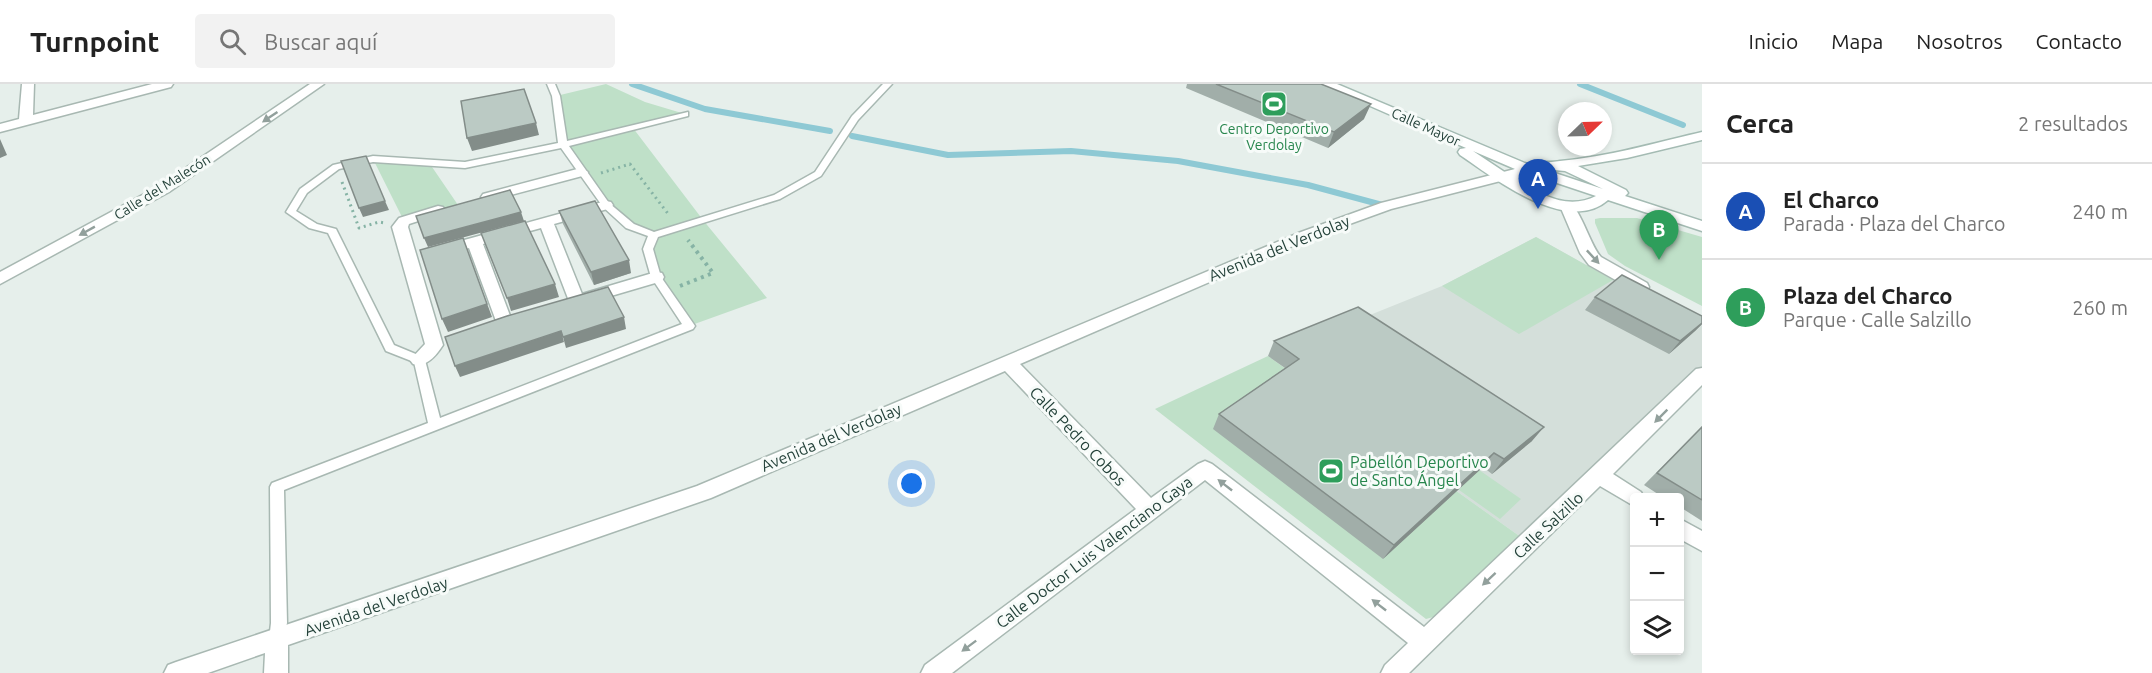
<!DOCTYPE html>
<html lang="es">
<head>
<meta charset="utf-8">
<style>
	:root { --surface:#fff; --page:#f2f2f2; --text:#222; --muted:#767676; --line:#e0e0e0; --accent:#804e3d }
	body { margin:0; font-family:Ubuntu,sans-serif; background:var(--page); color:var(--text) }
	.controls { position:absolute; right:18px; bottom:18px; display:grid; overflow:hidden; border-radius:6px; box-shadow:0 3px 9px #0003 }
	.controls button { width:54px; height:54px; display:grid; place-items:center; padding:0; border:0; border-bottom:2px solid var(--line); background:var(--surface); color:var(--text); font:30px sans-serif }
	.compass { position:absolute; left:1558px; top:18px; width:54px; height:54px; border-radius:50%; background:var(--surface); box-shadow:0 3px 9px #0003; rotate:67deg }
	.you { position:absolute; left:912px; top:400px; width:21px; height:21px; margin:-15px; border:4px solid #fff; border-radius:50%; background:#1a73e8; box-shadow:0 0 0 9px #1a73e833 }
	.badge { display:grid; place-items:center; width:39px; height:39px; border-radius:50%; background:var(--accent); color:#fff; font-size:20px; font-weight:700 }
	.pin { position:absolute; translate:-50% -50px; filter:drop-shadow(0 2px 3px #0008) }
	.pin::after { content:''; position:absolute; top:32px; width:21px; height:18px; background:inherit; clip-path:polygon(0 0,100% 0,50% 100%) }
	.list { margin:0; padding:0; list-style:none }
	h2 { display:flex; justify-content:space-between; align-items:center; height:78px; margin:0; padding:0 24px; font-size:26px }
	h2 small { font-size:20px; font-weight:400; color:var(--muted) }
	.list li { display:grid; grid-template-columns:39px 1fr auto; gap:18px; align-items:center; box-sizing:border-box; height:96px; padding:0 24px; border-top:2px solid var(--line) }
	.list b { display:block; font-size:22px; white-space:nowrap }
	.list p { margin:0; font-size:20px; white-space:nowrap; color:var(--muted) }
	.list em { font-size:20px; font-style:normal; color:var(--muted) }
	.icon { flex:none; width:33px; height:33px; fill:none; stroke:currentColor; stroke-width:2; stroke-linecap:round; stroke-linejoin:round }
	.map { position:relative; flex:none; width:1702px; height:589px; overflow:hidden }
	header { display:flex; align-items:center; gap:36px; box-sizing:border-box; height:84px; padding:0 30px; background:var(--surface); border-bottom:2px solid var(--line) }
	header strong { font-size:28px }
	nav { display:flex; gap:33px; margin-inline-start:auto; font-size:21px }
	.search { width:420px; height:54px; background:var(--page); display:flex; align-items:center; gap:15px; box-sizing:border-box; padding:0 21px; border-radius:6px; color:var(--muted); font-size:22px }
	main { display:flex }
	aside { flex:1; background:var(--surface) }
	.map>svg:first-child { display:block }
	.built { fill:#d4dfda }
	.green { fill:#bfe0c8 }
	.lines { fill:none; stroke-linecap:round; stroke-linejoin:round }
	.stream { stroke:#8ec9d4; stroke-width:6 }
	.lane-casing { stroke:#a8b8b2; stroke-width:3 }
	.street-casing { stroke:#a8b8b2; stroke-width:3 }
	.secondary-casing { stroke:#a4bbb3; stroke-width:3 }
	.path-far1 { stroke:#86b3a5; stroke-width:3; stroke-dasharray:2 4; stroke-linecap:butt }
	.path { stroke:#86b3a5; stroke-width:4; stroke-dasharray:3 4.5; stroke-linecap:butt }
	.lane { fill:#fff; fill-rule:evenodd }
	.street { fill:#fff; fill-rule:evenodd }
	.secondary { fill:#fff; fill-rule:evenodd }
	.wall { fill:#a1aea9 }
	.shaded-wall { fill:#838d89 }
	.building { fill:#bbcac4; stroke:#838d89; stroke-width:1.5 }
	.oneway { fill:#92a09c }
	.labels { text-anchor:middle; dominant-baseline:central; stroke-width:6; stroke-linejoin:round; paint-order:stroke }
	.far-street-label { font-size:14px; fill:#24423a; stroke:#f7fbf9 }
	.far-leisure-label { font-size:14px; fill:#27864d; stroke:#f7fbf9 }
	.street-label { font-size:16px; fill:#24423a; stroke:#f7fbf9 }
	.leisure-label { font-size:16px; fill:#27864d; stroke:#f7fbf9; text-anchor:start }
</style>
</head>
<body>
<header>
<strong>Turnpoint</strong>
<div class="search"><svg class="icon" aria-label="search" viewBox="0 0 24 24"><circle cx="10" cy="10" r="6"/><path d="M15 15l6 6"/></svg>Buscar aquí</div>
<nav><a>Inicio</a><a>Mapa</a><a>Nosotros</a><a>Contacto</a></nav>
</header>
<main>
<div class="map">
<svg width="1702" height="589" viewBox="0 0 1702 589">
	<rect width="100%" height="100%" fill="#e6efeb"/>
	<path class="built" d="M 1536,153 L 1613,196 L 1702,241 L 1702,290 L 1529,459 L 1268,272 L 1442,202 Z"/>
	<path class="green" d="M 606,0 L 645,18 L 685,30 L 633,44 L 703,136 L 767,214 L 689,242 L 656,193 L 648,165 L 654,151 L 630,142 L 606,121 L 563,61 L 556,12 Z
		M 373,75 L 430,80 L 458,121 L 404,137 Z
		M 1600,134 L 1637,134 L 1702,153 L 1702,222 L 1625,182 L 1608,170 L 1595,139 L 1595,135 Z
		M 1536,153 L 1613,196 L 1519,250 L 1442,202 Z
		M 1268,272 L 1529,459 L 1455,527 L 1426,535 L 1155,325 Z
		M 1440,359 L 1521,415 L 1500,435 L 1414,374 Z"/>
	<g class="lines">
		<path class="stream" d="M 632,0 L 705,25 L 830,47
			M 1580,0 L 1683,41
			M 852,52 L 948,71 L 1071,67 L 1178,77 L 1308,101 L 1386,122"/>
		<g class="lane-casing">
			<path id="lane" d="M 547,0 L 555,0 L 560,12 L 567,57 L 688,28 L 688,32 L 569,62 L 609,119 L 634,140 L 654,148 L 774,111 L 815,88 L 852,32 L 883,0 L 892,0 L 858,36 L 821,92 L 780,115 L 658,153 L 653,165 L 661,193 L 693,239 L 695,242 L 693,245 L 284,406 L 287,539 L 282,561 L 277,563 L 272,561 L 269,556 L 271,539 L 270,403 L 272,399 L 428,339 L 414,278 L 386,267 L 328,149 L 309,144 L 286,128 L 300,105 L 333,81 L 373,72 L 465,78 L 558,59 L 552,12 ZM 561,64 L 603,123 L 626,144 L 648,152 L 643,165 L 651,193 L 682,240 L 440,334 L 425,276 L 423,273 L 394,261 L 336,145 L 317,140 L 296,127 L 307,109 L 339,85 L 373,78 L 465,84 Z"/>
		</g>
		<g class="street-casing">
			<path id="street" d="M 22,0 L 34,0 L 33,31 L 152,0 L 173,0 L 171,3 L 0,48 L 0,40 L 19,35 Z
				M 310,0 L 324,0 L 169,108 L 0,200 L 0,188 L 159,102 Z
				M 581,84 L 588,88 L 586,91 L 488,117 L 481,113 L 483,110 Z
				M 1519,84 L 1526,88 L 1524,91 L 1391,125 L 1311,154 L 1020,280 L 1151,414 L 1198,380 L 1205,377 L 1212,380 L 1424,543 L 1696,285 L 1702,284 L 1702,301 L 1613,390 L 1641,408 L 1644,414 L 1634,414 L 1634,422 L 1600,402 L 1409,589 L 1381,589 L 1385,581 L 1408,559 L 1205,396 L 952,589 L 921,589 L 925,581 L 1136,425 L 1005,287 L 711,414 L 288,561 L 288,589 L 264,589 L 265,569 L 208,589 L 164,589 L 168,581 L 176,578 L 697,402 L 1301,148 L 1381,119 Z
				M 606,117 L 611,118 L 613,121 L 611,124 L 554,140 L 582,210 L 656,188 L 662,189 L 664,193 L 662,197 L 577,222 L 571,221 L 569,217 L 541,144 L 483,160 L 512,237 L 510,241 L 498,241 L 496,237 L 469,164 L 441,172 L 433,167 L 435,164 Z
				M 1567,118 C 1580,121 1590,162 1601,173 L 1647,199 L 1649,203 L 1647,207 L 1635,207 L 1589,181 L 1580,169 L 1560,122 Z
				M 438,122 L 443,123 L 445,126 L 443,129 L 409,140 L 408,143 L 443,261 C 436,272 426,284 413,280 L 410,276 L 425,260 L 392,143 L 399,134 Z
				M 1680,435 L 1702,447 L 1702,467 L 1680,455 Z"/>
		</g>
		<g class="secondary-casing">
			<path id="secondary" d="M 1320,0 L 1337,0 L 1527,80 C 1538,77 1549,79 1560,77 C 1607,73 1655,59 1702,48 L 1702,56 L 1627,74 L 1578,82 L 1626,106 L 1628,109 L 1625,112 L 1702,137 L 1702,147 L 1608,116 C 1567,152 1494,94 1460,71 L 1458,68 L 1460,65 L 1466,64 ZM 1473,67 L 1515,85 L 1509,91 ZM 1543,85 L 1565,87 L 1603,105 ZM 1527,89 L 1596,112 C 1571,125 1540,114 1521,94 Z"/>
		</g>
		<path class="path-far1" d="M 601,89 L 630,80 L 669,131
			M 342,98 L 359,144 L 379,138 L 385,139"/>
		<path class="path" d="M 680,202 L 713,189 L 688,156"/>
		<use href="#lane" class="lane"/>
		<use href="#street" class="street"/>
		<use href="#secondary" class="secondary"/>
	</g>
	<path class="wall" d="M 1187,0 L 1321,0 L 1364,35 L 1328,64 L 1186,4 Z
		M 559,127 L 631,189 L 594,201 L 563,140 Z
		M 1595,213 L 1702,232 L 1702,240 L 1695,247 L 1669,270 L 1585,226 Z
		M 1274,257 L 1532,357 L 1492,390 L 1483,383 L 1383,475 L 1213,345 L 1219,330 L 1285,284 L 1268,272 Z
		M 1702,342 L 1702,437 L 1680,423 L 1680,414 L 1664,414 L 1644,401 Z"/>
	<path class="shaded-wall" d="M 1371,20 L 1364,35 L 1328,64 L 1334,48 Z
		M 536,39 L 539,51 L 472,67 L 467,54 Z
		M 0,55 L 7,71 L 0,74 Z
		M 385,117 L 389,126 L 363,133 L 359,124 Z
		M 521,128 L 524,137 L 428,163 L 424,154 Z
		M 463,154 L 492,233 L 448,248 L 442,235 Z
		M 629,176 L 631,189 L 594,201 L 591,188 Z
		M 555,200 L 559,213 L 511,227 L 507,214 Z
		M 624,233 L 626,245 L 566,264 L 563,253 Z
		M 1702,239 L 1702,240 L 1695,247 L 1669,270 L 1680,257 Z
		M 561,247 L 564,258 L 460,293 L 455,282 Z
		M 1544,343 L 1532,357 L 1492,390 L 1504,375 Z
		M 1494,369 L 1483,383 L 1383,475 L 1394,461 Z"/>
	<path class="building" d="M 1216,0 L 1321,0 L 1371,20 L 1334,48 Z
		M 524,5 L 536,39 L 467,54 L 461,17 Z
		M 366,72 L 385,117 L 359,124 L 341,77 Z
		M 510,106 L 521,128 L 424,154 L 416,132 Z
		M 595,117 L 629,176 L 591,188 L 559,127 Z
		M 525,137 L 555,200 L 507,214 L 481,149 Z
		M 463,154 L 487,220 L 442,235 L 420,166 Z
		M 1622,191 L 1702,232 L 1702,239 L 1680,257 L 1595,213 Z
		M 608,203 L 624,233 L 563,253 L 561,247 L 455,282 L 445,253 L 507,232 Z
		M 1358,223 L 1544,343 L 1504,375 L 1494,369 L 1394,461 L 1219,330 L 1299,275 L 1274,257 Z
		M 1702,343 L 1702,416 L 1657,389 Z"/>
	<defs><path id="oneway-solid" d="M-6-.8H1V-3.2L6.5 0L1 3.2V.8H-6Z" transform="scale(1.5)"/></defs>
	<g class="oneway">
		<use href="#oneway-solid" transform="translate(270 33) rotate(146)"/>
		<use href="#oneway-solid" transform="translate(87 147) rotate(151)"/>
		<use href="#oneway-solid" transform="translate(1593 173) rotate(47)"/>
		<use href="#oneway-solid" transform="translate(1661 332) rotate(135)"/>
		<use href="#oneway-solid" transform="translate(1225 401) rotate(-142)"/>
		<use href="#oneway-solid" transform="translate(1489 495) rotate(137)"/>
		<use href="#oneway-solid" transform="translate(1379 521) rotate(-142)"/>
		<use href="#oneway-solid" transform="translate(969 562) rotate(143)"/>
	</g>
	<defs>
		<g id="stadium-square" transform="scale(1.35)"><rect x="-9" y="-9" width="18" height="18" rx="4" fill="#2e9e5b" stroke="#f7fbf9"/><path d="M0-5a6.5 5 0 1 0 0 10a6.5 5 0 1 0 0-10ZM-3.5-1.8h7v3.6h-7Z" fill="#fff"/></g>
	</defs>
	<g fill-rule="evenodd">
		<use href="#stadium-square" x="1274" y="20"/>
		<use href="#stadium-square" x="1331" y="387"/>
	</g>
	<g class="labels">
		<g class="far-street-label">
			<text transform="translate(1426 43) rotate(24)">Calle Mayor</text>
			<text transform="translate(162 103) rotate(-32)">Calle del Malecón</text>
		</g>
		<g class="far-leisure-label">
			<text x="1274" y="45">Centro Deportivo<tspan x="1274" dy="16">Verdolay</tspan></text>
		</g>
		<g class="street-label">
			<text transform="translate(1279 164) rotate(-22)">Avenida del Verdolay</text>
			<text transform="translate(1078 352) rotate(46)">Calle Pedro Cobos</text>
			<text transform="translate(831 353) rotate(-23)">Avenida del Verdolay</text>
			<text transform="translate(1548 441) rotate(-43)">Calle Salzillo</text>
			<text transform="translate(1094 468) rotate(-37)">Calle Doctor Luis Valenciano Gaya</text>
			<text transform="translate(376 522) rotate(-19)">Avenida del Verdolay</text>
		</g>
		<g class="leisure-label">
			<text x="1350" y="378">Pabellón Deportivo<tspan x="1350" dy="18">de Santo Ángel</tspan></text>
		</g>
	</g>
</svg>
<div class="controls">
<button>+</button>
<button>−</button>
<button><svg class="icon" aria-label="layers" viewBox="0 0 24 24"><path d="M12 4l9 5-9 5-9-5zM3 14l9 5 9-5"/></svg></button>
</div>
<svg class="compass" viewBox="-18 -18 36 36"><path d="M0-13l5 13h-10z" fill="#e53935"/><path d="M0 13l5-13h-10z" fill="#767676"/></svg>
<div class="you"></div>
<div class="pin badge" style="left:1538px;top:125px;background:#1a4fb4">A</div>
<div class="pin badge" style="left:1659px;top:176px;background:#2e9e5b">B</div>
</div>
<aside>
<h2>Cerca<small>2 resultados</small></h2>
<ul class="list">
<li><span class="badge" style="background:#1a4fb4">A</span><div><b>El Charco</b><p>Parada · Plaza del Charco</p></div><em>240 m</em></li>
<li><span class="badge" style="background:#2e9e5b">B</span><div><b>Plaza del Charco</b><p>Parque · Calle Salzillo</p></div><em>260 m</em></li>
</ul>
</aside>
</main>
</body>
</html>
